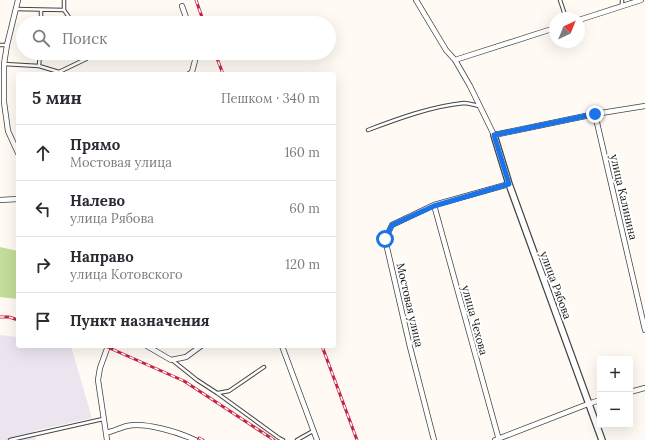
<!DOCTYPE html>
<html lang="ru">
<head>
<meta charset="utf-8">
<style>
	:root { --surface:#fff; --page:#f2f2f3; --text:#2b2b33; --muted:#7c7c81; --line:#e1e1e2 }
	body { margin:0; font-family:Lora,serif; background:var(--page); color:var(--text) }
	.controls { position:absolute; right:12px; bottom:12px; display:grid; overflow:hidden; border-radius:4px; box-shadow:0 4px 16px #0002 }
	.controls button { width:36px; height:36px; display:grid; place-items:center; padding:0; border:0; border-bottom:1px solid var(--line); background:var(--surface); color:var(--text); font:20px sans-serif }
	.compass { position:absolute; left:549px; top:12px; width:36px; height:36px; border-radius:50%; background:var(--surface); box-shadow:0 4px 16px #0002; rotate:43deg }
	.stop { position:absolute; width:12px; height:12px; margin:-9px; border:3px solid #1a73e8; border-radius:50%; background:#fff }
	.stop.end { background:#1a73e8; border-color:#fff; box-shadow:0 1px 4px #0008 }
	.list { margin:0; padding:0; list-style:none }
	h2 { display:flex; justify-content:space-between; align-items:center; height:52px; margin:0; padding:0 16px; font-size:17px }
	h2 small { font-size:13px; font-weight:400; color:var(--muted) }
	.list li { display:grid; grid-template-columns:26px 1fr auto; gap:12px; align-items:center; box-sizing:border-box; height:56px; padding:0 16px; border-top:1px solid var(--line) }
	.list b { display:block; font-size:15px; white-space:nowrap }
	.list p { margin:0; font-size:13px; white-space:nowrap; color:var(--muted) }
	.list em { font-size:13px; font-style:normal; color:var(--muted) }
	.icon { flex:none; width:22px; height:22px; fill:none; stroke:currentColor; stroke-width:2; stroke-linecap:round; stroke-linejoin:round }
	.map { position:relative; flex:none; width:645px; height:440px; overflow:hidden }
	.search { position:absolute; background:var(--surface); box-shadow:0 4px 16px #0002; left:16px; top:16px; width:320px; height:44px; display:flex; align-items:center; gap:10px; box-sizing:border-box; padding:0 14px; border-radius:22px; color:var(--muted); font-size:15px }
	.panel { position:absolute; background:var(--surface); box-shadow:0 4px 16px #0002; left:16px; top:72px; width:320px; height:276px; border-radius:4px }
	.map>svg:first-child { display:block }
	.industrial { fill:#ece5ef }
	.forest { fill:#c3dd9a }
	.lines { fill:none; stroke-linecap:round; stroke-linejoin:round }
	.service-casing { stroke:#444; stroke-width:4.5 }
	.minor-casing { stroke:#444; stroke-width:6 }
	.tertiary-casing { stroke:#444; stroke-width:8 }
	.service { stroke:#fff; stroke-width:2.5 }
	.minor { stroke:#fff; stroke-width:4.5 }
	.tertiary { stroke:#fff; stroke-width:5.5 }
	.rail-casing { stroke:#c62345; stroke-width:3 }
	.rail { stroke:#fff; stroke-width:1.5; stroke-dasharray:4.5; stroke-linecap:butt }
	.route { stroke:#1a73e8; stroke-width:5 }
	.labels { text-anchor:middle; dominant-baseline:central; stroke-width:4; stroke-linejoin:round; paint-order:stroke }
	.street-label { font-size:11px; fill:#111; stroke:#fff }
</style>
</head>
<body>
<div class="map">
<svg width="645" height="440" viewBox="0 0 645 440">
	<rect width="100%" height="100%" fill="#fffbf4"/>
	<path class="industrial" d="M 0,335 L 18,337 L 18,346 L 71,346 L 92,418 L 34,431 L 36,440 L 0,440 Z"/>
	<path class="forest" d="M 0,247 L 18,251 L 18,299 L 0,297 Z"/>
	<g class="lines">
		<g class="service-casing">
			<path id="service" d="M 560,0 L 566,18
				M 622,0 L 622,6
				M 16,9 L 64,10 L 64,0
				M 64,10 L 73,23
				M 41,23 L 41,10
				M 0,45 L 7,45
				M 84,53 L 86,59
				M 4,64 L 39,66 L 59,72 L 86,59 L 91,53
				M 39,66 L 40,53
				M 368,130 C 397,119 432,106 464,103 C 468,103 474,105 479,106
				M 172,360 L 197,380 L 217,393 L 279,438 L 283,440
				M 218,393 L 229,391 L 264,367
				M 10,440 L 103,419
				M 297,440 L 313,431"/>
		</g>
		<g class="minor-casing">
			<path id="minor" d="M 18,0 L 7,45 L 4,64 L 4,102 L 8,131 L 18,153
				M 416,0 L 446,50 L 455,60 L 470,86 L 494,135 L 595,114 L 645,106
				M 182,6 L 188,23
				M 579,20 L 641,0
				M 455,60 L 555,28
				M 189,74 L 192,72 L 197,53
				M 595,114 L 645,330
				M 0,200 L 18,199
				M 434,205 L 499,440
				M 147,346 L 171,360 L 186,357 L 201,346
				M 282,346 L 317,440
				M 630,392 L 645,388
				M 106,433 C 113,431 120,428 127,426 C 145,422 178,432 195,440
				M 107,440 L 98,380 L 100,368 L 108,346
				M 434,440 L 410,347 L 385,239 L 392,225 L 434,205 L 509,184
				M 495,440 L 588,404 L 600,400"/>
		</g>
		<g class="tertiary-casing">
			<path id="tertiary" d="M 494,135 L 509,184 L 602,440"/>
		</g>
		<use href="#service" class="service"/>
		<use href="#minor" class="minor"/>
		<use href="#tertiary" class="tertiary"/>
		<g class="rail-casing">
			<path id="rail" d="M 196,0 L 204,23
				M 215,53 L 223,74
				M 0,317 L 9,317 L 18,320
				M 105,346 L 184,381 L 274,440
				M 322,346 L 357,440
				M 199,438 L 203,440"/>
		</g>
		<use href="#rail" class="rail"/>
	</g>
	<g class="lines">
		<path class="route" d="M 385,239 L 392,225 L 434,206 L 509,184 L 494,135 L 595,114"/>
	</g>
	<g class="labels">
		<g class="street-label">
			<text transform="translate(624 197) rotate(77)">улица Калинина</text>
			<text transform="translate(556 285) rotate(70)">улица Рябова</text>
			<text transform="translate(410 305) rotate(77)">Мостовая улица</text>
			<text transform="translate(475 320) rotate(75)">улица Чехова</text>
		</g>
	</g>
</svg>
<div class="controls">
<button>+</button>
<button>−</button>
</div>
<svg class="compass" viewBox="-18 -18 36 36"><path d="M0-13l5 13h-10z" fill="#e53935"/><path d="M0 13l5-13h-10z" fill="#7c7c81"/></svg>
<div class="stop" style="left:385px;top:239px"></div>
<div class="stop end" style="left:595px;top:114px"></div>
<div class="search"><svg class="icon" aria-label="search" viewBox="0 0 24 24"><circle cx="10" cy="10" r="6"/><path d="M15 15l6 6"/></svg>Поиск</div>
<section class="panel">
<h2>5 мин<small>Пешком · 340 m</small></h2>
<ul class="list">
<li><svg class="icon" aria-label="ahead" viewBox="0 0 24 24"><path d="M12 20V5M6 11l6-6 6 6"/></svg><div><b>Прямо</b><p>Мостовая улица</p></div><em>160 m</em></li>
<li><svg class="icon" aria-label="left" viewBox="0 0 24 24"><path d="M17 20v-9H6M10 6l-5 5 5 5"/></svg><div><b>Налево</b><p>улица Рябова</p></div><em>60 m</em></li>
<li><svg class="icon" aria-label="right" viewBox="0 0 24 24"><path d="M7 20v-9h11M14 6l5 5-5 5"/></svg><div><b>Направо</b><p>улица Котовского</p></div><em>120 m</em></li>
<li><svg class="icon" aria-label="arrive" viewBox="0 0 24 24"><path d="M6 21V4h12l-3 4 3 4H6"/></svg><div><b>Пункт назначения</b></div></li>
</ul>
</section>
</div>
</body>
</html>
